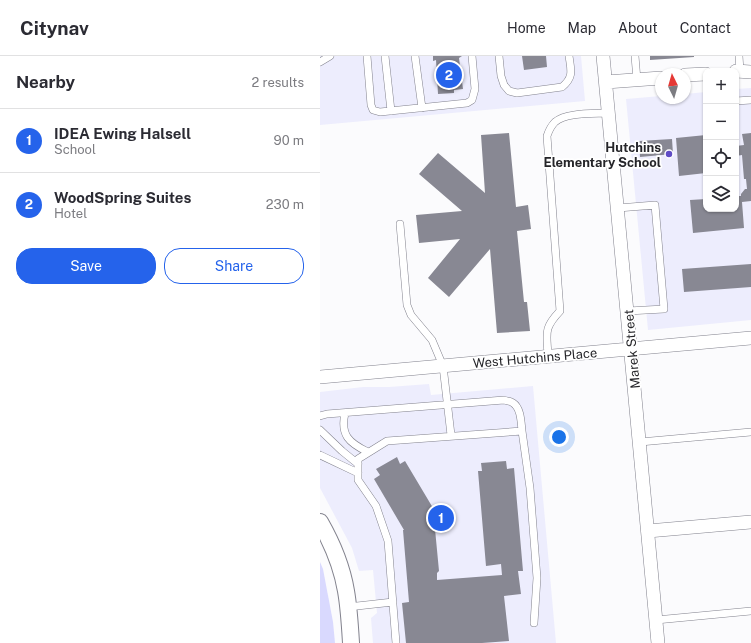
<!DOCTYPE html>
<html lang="en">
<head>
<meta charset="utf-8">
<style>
	:root { --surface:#fff; --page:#f2f2f3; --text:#2b2b33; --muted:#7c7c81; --line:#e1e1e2; --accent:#2563eb }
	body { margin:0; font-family:"Public Sans",sans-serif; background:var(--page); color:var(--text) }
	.controls { position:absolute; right:12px; top:12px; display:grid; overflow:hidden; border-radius:8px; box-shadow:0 1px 3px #0004 }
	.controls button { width:36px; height:36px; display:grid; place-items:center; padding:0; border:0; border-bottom:1px solid var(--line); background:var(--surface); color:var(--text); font:20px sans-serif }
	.compass { position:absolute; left:335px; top:12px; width:36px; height:36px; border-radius:50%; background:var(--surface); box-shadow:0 1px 3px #0004; rotate:355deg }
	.you { position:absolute; left:239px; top:381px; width:14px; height:14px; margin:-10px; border:3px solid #fff; border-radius:50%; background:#1a73e8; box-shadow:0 0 0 6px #1a73e833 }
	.badge { display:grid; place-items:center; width:26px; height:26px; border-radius:50%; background:var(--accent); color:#fff; font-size:13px; font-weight:700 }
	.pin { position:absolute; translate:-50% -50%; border:2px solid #fff; box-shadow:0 1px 4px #0006 }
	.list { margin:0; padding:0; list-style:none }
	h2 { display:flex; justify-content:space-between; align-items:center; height:52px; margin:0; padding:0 16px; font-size:17px }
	h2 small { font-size:13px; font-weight:400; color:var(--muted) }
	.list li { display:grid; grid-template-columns:26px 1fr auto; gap:12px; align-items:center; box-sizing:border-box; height:64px; padding:0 16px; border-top:1px solid var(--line) }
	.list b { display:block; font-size:15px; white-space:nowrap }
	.list p { margin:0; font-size:13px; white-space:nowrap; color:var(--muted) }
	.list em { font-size:13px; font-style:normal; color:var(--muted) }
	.actions { display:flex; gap:8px; padding:12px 16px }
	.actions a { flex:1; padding:9px 0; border:1px solid var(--accent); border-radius:16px; text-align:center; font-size:14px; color:var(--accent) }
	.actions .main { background:var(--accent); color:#fff }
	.icon { flex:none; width:22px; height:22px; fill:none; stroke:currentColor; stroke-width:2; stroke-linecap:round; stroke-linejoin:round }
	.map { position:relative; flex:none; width:431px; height:587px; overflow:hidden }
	header { display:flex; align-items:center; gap:24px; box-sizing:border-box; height:56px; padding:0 20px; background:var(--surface); border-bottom:1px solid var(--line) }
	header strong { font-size:19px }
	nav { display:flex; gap:22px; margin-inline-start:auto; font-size:14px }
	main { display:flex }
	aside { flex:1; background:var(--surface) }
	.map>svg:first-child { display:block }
	.built { fill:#ededfd }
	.green { fill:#d9d9fe }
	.building { fill:#888893 }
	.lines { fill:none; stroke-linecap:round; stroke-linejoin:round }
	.service-casing { stroke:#82828d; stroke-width:8 }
	.minor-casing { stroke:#82828d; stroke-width:14 }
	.tertiary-casing { stroke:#82828d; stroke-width:18 }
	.service { stroke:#fff; stroke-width:7 }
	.minor { stroke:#fff; stroke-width:13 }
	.tertiary { stroke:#fff; stroke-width:16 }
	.poi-dot { fill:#604cc5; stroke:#fff; stroke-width:1.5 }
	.labels { text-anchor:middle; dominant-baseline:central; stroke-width:3.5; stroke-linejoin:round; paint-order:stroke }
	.poi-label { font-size:13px; font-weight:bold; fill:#252529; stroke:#fff; text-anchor:end }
	.street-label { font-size:13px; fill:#252529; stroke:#fff }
</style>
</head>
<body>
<header>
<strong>Citynav</strong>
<nav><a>Home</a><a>Map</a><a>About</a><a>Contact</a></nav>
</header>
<main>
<aside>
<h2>Nearby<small>2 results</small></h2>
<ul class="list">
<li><span class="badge">1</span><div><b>IDEA Ewing Halsell</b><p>School</p></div><em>90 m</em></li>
<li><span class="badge">2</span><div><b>WoodSpring Suites</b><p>Hotel</p></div><em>230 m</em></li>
</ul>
<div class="actions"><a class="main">Save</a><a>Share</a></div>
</aside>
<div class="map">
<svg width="431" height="587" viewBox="0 0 431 587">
	<rect width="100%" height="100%" fill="#fbfbfd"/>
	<path class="built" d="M 0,0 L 261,0 L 265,45 L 0,69 Z
		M 431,32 L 431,264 L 328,274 L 306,43 L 341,40 L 341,42 L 365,42 L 365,38 L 386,36 L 386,153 L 416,153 L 416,33 Z
		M 109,328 L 111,339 L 213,330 L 236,587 L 53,587 L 51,562 L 57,557 L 53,514 L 39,515 L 32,492 L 0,432 L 0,336 L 43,331 L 69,331 Z"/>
	<path class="green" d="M 0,506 L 3,513 L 13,566 L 15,587 L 0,587 Z"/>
	<path class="building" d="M 113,0 L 142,0 L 139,2 L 143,33 L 134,34 L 134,37 L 118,38 L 116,4 L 113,5 Z
		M 202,0 L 226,0 L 227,11 L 204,14 Z
		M 330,0 L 374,0 L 374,1 L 330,4 Z
		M 189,77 L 196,151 L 208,149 L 211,173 L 197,175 L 204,246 L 207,246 L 210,275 L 177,277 L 170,193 L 129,241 L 108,222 L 140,183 L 99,187 L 96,159 L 142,155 L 99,118 L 118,97 L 165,137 L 161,79 Z
		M 431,77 L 431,145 L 422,146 L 424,172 L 373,177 L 370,144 L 386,143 L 386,153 L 416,153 L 416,140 L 421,140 L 421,138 L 425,133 L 427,133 L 426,123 L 424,123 L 422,99 L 416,100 L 416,90 L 424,89 L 422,78 Z
		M 386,79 L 386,117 L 359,120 L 356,82 Z
		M 352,83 L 353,98 L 320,101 L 319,85 Z
		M 431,208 L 431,231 L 364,236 L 362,213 Z
		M 77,401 L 80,408 L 85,405 L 113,452 L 119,515 L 117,517 L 117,524 L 182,519 L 181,508 L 166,510 L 158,415 L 162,415 L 161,407 L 186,405 L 187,413 L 194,412 L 203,515 L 198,515 L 201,538 L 184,540 L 189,585 L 162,587 L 86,587 L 82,547 L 89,546 L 83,474 L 84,474 L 54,423 L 60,419 L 56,413 Z"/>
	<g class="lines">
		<g class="service-casing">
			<path id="service" d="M 47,0 L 51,49 L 53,54 L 60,56 L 147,47 L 152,44 L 155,33 L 152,0
				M 65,0 L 71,55
				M 95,0 L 102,52
				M 179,0 L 181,20 L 184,29 L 189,35 L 197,37 L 242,31 C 254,21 251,14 249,0
				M 315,0 L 317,24
				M 419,0 L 420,15
				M 0,6 L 10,0
				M 416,45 L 431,44
				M 298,152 L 335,149 L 344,253 L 308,255
				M 80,168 L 87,249 L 91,259 L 112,284 L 123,310 L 131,379
				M 228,300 C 227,277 223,273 240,255 L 227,80 C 229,74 231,70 235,66 C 246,56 275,58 289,57
				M 25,357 C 20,379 29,387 48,396
				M 0,360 L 7,358 L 184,344 C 186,345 191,345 193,347 C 201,352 201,366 202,375
				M 0,374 L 22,395 L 38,408
				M 320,386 L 431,376
				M 0,399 L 38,417
				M 28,551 L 73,546
				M 336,564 L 431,555
				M 76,587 L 68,485 L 56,450 L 38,424 L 38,403 L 67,385 L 202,375 L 210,432 L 217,522 L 214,567"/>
		</g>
		<g class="minor-casing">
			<path id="minor" d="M 283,0 L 338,587
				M 416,15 L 431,16
				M 365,19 L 386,18
				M 286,26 L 341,22
				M 0,321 L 431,282
				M 328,475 L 431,466"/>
		</g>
		<g class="tertiary-casing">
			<path id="tertiary" d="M 0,466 C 12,487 22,511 26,535 C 29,552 30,570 31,587"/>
		</g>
		<use href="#service" class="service"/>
		<use href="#minor" class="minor"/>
		<use href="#tertiary" class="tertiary"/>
	</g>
	<circle class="poi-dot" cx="349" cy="98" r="4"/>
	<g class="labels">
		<g class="poi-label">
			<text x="341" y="91">Hutchins<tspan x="341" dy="15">Elementary School</tspan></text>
		</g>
		<g class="street-label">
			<text transform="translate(312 293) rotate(-95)">Marek Street</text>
			<text transform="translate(215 302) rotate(-5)">West Hutchins Place</text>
		</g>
	</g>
</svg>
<div class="controls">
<button>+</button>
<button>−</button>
<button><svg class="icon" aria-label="locate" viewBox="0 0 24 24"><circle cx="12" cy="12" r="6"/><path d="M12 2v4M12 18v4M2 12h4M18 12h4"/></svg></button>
<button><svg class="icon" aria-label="layers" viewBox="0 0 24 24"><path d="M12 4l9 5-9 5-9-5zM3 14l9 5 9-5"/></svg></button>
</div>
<svg class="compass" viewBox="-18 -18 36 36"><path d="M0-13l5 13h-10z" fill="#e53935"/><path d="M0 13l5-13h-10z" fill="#7c7c81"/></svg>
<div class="you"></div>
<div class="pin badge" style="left:121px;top:462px">1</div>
<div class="pin badge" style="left:129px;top:19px">2</div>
</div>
</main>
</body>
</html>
